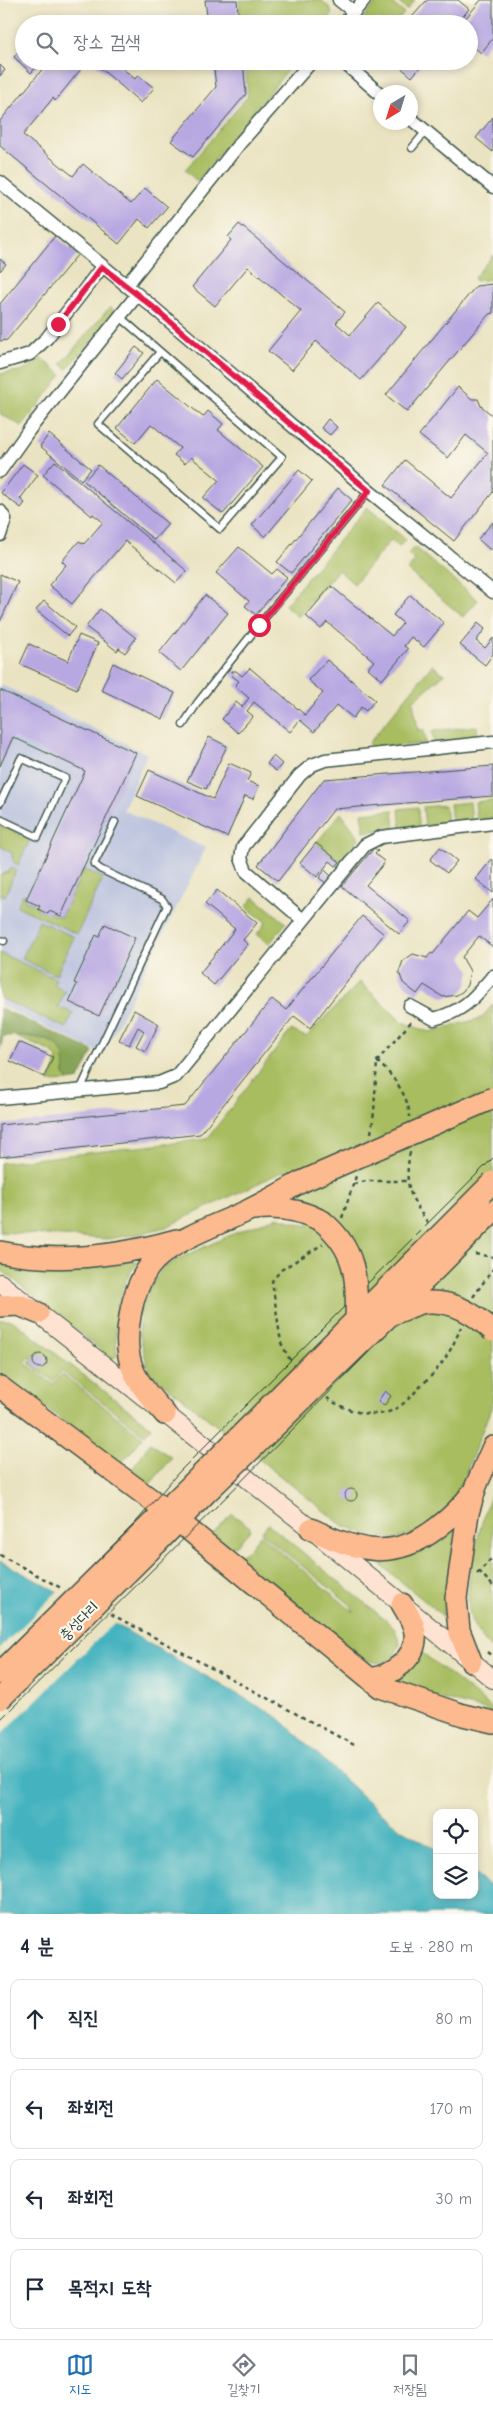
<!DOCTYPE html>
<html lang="ko">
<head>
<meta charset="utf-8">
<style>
	:root { --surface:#fff; --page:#f6f6f7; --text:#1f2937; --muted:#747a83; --line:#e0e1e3; --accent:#1f6fb2 }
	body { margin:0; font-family:"Comic Neue","Poor Story",sans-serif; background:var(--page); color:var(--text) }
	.controls { position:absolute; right:15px; bottom:15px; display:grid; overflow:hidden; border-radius:10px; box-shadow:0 2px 8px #0003 }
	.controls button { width:45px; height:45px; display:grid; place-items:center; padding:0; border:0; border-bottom:1px solid var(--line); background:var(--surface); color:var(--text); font:25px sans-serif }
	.compass { position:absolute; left:373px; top:85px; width:45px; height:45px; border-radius:50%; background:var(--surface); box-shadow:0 2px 8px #0003; rotate:218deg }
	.stop { position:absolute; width:15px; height:15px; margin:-11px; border:4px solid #e11d48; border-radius:50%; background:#fff }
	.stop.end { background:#e11d48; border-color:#fff; box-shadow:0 1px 5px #0008 }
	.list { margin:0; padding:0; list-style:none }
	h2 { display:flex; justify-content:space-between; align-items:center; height:65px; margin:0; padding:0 20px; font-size:21px }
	h2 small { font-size:16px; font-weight:400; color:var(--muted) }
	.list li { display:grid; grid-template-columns:32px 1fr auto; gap:15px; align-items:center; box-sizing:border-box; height:80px; margin:0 10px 10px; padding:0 10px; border:1px solid var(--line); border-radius:10px }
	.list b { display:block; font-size:19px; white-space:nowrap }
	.list em { font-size:16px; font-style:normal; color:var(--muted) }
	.icon { flex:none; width:28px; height:28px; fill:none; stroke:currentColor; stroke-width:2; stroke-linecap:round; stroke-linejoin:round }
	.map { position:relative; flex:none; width:493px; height:1914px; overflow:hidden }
	.search { position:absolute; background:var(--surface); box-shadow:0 2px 8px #0003; left:15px; right:15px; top:15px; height:55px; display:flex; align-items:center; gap:12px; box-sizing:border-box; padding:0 18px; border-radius:28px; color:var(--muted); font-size:19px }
	.sheet { height:425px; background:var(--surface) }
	nav { display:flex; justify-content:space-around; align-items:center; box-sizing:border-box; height:70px; border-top:1px solid var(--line); background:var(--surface); font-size:14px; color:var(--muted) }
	nav a { display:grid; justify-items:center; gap:2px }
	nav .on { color:var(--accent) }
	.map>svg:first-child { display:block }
	.industrial { fill:#bbc3de }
	.green { fill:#a8bd61; stroke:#647d4a }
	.forest { fill:#86a457; stroke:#527046 }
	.water { fill:#44b3bf; stroke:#32787a }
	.pier { fill:#eae3c1 }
	.building { fill:#b8a8e2 }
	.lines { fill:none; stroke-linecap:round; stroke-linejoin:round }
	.service-casing { stroke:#3d5649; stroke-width:9 }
	.minor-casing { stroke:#3d5649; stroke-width:15 }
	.secondary-casing { stroke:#3d5649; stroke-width:20 }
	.trunk-casing { stroke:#3d5649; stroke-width:24 }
	.path { stroke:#3d5649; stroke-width:2.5; stroke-dasharray:4 4; stroke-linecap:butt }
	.service { stroke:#fff; stroke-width:6 }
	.minor { stroke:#fff; stroke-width:12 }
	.secondary { stroke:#fee3d2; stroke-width:18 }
	.trunk { stroke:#fcba8e; stroke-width:21 }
	.tram { stroke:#1f3d34; stroke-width:1 }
	.trunk-bridge-casing { stroke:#3d5649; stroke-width:24; stroke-linecap:butt }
	.trunk-bridge { stroke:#fcba8e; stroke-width:21 }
	.route { stroke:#e11d48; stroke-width:6 }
	.labels { text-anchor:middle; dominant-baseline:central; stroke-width:4.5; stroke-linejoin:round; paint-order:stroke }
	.street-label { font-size:15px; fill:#1f3d34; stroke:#fbf7ec }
</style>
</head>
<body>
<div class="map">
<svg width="493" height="1914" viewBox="0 0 493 1914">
	<rect width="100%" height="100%" fill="#fbf7ec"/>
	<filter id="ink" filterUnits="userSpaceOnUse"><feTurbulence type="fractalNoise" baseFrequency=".02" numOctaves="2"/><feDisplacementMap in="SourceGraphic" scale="10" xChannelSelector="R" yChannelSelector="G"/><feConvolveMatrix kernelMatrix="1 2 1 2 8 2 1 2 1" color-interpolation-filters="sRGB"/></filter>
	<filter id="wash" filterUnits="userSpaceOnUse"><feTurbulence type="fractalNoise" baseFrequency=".0096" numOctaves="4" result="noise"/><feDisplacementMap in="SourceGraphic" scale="20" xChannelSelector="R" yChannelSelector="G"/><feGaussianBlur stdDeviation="1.12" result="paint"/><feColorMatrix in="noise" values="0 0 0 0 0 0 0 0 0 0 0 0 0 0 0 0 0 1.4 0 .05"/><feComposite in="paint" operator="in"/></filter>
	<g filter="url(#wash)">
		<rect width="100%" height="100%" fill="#eae3c1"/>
		<path class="industrial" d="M 0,684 L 147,754 L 123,810 L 206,848 L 103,1054 L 0,1005 Z"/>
		<path class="green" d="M 239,0 L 321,0 L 330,8 L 332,14 L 326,24 L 241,24 Z
			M 378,0 L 388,0 L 404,13 L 395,24 L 358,24 Z
			M 396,0 L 415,0 L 407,10 Z
			M 245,61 L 295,61 L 197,181 L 185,170 L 248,96 Z
			M 493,255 L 493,279 L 475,281 L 474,278 Z
			M 110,307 L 116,312 L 67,369 L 61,364 Z
			M 41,358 L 62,375 L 22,426 L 0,414 L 0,374 L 26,370 Z
			M 367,507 L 405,539 L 399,547 L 391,540 L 354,584 L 338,570 L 298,617 L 285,605 Z
			M 414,547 L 478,600 L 463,617 L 407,570 L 415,561 L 408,554 Z
			M 432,665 L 444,674 L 413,701 L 418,730 L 424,730 L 426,743 L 371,749 L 369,743 Z
			M 477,726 L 478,738 L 434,743 L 432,731 Z
			M 493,800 L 493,820 L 477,821 L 475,802 Z
			M 470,802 L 472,822 L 452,823 L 450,804 Z
			M 445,805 L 447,824 L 425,826 L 423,807 Z
			M 418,807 L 419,827 L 401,828 L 399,809 Z
			M 393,810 L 395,829 L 364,832 L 362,813 Z
			M 341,813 L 359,838 L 340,862 L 316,843 Z
			M 0,825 L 30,839 L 18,865 L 14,863 L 11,852 L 0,846 Z
			M 12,868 L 16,870 L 5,896 L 0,894 L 0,875 L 8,872 Z
			M 84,869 L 103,878 L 77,934 L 17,906 L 23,894 L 26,895 L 24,900 L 38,906 L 37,909 L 61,917 Z
			M 254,897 L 286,923 L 269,944 L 257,934 L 266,922 L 246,907 Z
			M 39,921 L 74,937 L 56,975 L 22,959 Z
			M 0,953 L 56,979 L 54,985 L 65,991 L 58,1007 L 73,1013 L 66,1028 L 0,998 Z
			M 360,982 L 402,1022 L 429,1032 L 482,1018 L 493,1004 L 493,1397 L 491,1408 L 463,1480 L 450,1507 L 424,1531 L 396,1539 L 372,1536 L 342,1525 L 149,1372 L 139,1333 L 140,1314 L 149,1290 L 162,1269 L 176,1260 L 233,1234 L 277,1217 L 308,1226 L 312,1204 L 304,1201 L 303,1195 L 284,1171 L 166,1227 L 138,1234 L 108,1239 L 0,1232 L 0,1163 L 207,1139 L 291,1030 L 306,1037 Z
			M 21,1035 C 48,1042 70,1038 64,1074 L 69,1081 L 49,1082 L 55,1069 L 57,1058 L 50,1051 L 14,1036 Z
			M 133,1261 L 138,1263 C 116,1285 114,1327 117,1356 L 112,1359 L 0,1269 L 0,1263 C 42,1273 91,1272 133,1261 Z
			M 0,1320 L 11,1320 L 16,1323 L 151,1427 L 145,1435 L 62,1371 L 53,1381 L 29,1363 L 32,1358 L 29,1357 L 25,1363 L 53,1384 L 62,1374 L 143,1437 L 121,1464 L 0,1373 Z
			M 150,1443 L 172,1458 L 150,1484 L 131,1471 Z
			M 493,1491 L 493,1583 L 490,1588 L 493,1592 L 493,1650 C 484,1642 475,1630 471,1619 C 461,1589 481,1519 493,1491 Z
			M 232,1514 L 250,1527 L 250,1530 L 238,1544 L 227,1549 L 210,1537 Z
			M 268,1524 L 394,1627 L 400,1643 C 394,1665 378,1667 360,1656 L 235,1557 L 248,1550 L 260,1535 L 354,1612 L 351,1605 L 261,1533 Z
			M 451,1527 L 456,1527 L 443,1616 L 381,1565 L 416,1549 Z
			M 419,1650 L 493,1709 L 493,1712 L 410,1691 L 397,1684 L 408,1672 Z"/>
		<path class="forest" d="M 0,1008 L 93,1051 L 79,1079 L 69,1081 L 64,1074 C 70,1034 34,1035 3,1036 L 0,1050 Z"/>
		<path class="water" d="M 0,1561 L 71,1599 L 279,1718 L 376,1809 L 402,1830 L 437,1850 L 437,1895 L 474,1895 L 474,1874 L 493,1888 L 493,1914 L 0,1914 Z"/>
		<path class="pier" d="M 59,1590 L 116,1621 L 0,1736 L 0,1648 Z"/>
		<g id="blocks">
			<path class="building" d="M 205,0 L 237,0 L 239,24 L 208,24 Z
				M 427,0 L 458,0 L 469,9 L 457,24 L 406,24 Z
				M 481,0 L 493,0 L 493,38 L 481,53 L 469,43 L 469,24 L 461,24 Z
				M 24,45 L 24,61 L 42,61 L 31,73 L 14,57 Z
				M 49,61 L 73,61 L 81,69 L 55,101 L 53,98 L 23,135 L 73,176 L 83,164 L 131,204 L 145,188 L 167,207 L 149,228 L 139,219 L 119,244 L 0,146 L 0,121 Z
				M 92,61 L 114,61 L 135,79 L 138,75 L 154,88 L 141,103 Z
				M 213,61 L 243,61 L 246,94 L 193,157 L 171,141 L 216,87 Z
				M 393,61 L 425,61 L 412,77 Z
				M 0,65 L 5,70 L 0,76 Z
				M 493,117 L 493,152 L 476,138 Z
				M 239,224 L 345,312 L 336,323 L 350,335 L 378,303 L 406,327 L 361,380 L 316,341 L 292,370 L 268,351 L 301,311 L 248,267 L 215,306 L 192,287 L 231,240 L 228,237 Z
				M 55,236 L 78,254 L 7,340 L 0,341 L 0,304 Z
				M 0,259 L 6,264 L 0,271 Z
				M 493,284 L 493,313 L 489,314 L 407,412 L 386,395 L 476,286 Z
				M 136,347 L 144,353 L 122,379 L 115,373 Z
				M 157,379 L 203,417 L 208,411 L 223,424 L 218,430 L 263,467 L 223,514 L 203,498 L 219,480 L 191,457 L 185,464 L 174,455 L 180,448 L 151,424 L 135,443 L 117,428 Z
				M 458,387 L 472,399 L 478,399 L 481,406 L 493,416 L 493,492 L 454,541 L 385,485 L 405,460 L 451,498 L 488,453 L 466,435 L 448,458 L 419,435 Z
				M 328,419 L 337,427 L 330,435 L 321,428 Z
				M 49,434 L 91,469 L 81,480 L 40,446 Z
				M 55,461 L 187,571 L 176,583 L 125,541 L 72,604 L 49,585 L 66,565 L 62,561 L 79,541 L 84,544 L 103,522 L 93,514 L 92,516 L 43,475 Z
				M 23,464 L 38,475 L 20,499 L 25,503 L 21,508 L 1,493 Z
				M 98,465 L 168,524 L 154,540 L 84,481 Z
				M 299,470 L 312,481 L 265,537 L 252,525 Z
				M 338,488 L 352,500 L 291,573 L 277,562 Z
				M 493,522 L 493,547 L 490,550 L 478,539 Z
				M 239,547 L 272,574 L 277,569 L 287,577 L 256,615 L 245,606 L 249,601 L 216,573 Z
				M 0,574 L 18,582 L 0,622 Z
				M 331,586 L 392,636 L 403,623 L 393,615 L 410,595 L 444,623 L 424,647 L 411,637 L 404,646 L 408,649 L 382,680 L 368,668 L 374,661 L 327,622 L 321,629 L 306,616 Z
				M 205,595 L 228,613 L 181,671 L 159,653 Z
				M 44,601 L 75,627 L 68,636 L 36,610 Z
				M 100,609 L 136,638 L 125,653 L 119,648 L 117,651 L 86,627 Z
				M 478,623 L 485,629 L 476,641 L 485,648 L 493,638 L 493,654 L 485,665 L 460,645 Z
				M 79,635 L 98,643 L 77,689 L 20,664 L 29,644 L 68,661 Z
				M 327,660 L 375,700 L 366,711 L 361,707 L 353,718 L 337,705 L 314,732 L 300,720 L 290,732 L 254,702 L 247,711 L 253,716 L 238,733 L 222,719 L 236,702 L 242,707 L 249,698 L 235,686 L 239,681 L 232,676 L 231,671 L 236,671 L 242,676 L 250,668 L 305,715 L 323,693 L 308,680 Z
				M 113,663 L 175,693 L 163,719 L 101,690 Z
				M 0,690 L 136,753 L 61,916 L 49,911 L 48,914 L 38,909 L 40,906 L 26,900 L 85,771 L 13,737 L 0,766 Z
				M 209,737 L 227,746 L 206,789 L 187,781 Z
				M 273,756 L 282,764 L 276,771 L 267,764 Z
				M 229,763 L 251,773 L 247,781 L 259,786 L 253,799 L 245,796 L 227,837 L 137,796 L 149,770 L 213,799 Z
				M 493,766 L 493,796 L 334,809 L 278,881 L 258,865 L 324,779 Z
				M 316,843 L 340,862 L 336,866 L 330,861 L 317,877 L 300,863 Z
				M 440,847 L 457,861 L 447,873 L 430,860 Z
				M 374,848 L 378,851 L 375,854 L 385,862 L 366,885 L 410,921 L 399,934 L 342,886 Z
				M 492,859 L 493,860 L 493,893 L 476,879 Z
				M 325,870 L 331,876 L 326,883 L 319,878 Z
				M 217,890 L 257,923 L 243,940 L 248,944 L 214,985 L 200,973 L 235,929 L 205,904 Z
				M 493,899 L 493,947 L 479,936 L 462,957 L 470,971 L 467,985 L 463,991 L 457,995 L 443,997 L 424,985 L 417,994 L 403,983 L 399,972 L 403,961 L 413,954 L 427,958 L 431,953 L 433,954 L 468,911 L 477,918 Z
				M 362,916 L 384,934 L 310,1028 L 294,1016 L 200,1134 L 0,1157 L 0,1125 L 185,1106 L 272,999 L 286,1010 Z
				M 105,924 L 135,938 L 99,1016 L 69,1002 L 77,984 L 74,983 L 96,935 L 99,937 Z
				M 134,1010 L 159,1024 L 145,1051 L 136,1046 L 144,1031 L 138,1027 L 129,1045 L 119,1040 Z
				M 19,1042 L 53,1057 L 44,1077 L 10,1061 Z
				M33 1361a7 7 0 1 1 14 0a7 7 0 1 1-14 0Z
				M 385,1391 L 391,1396 L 384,1406 L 378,1401 Z
				M345 1495a6 6 0 1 1 12 0a6 6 0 1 1-12 0Z"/>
		</g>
	</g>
	<g filter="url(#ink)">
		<use href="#blocks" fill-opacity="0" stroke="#3d5649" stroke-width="1"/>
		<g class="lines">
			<g class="service-casing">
				<path id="service" d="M 412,148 L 426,131
					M 119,316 L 282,457 L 220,529 L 98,424 L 160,352
					M 183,725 L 198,702 L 259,625 L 369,491
					M 0,803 L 21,758 L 65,778 L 38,837 L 0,819
					M 0,940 L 4,941
					M 80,1090 L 167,906 L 162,899 L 100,869 L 94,864 L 115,822"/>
			</g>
			<g class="minor-casing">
				<path id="minor" d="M 339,0 L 354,12 L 344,24
					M 354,12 L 364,0
					M 342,61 L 380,94
					M 410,118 L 493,187
					M 0,182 L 148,303 L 369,491 L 493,592
					M 126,286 L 240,143 L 312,61
					M 0,363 L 30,354 L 47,338 L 102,267
					M 0,471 L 29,430 L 137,295
					M 0,511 L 5,519 L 0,535
					M 303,920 L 246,871 L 241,858 L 243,847 L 300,775 L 312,765 L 325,760 L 493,742
					M 410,1006 L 434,1019 C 464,1011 473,999 493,976
					M 0,1098 L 159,1083 L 176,1076 L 365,845 L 381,837 L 493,823"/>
			</g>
			<g class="secondary-casing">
				<path id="secondary" d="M 0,1283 L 311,1529 L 493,1679"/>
			</g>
			<g class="trunk-casing">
				<path id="trunk" d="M 255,1209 C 278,1206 301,1210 322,1221
					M 0,1252 C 59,1264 119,1256 176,1240
					M 0,1306 L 19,1305 L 38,1313
					M 0,1387 L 165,1510 L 380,1687 L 463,1715 L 493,1722
					M 165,1414 C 136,1381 121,1363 130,1316 C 133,1297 141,1275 154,1261 C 179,1237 217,1225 247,1211 C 266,1202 283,1192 301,1182
					M 311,1529 C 357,1551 393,1562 437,1528 C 450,1518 462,1507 472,1493
					M 145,1530 L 191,1485
					M 157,1543 L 204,1495
					M 471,1661 L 459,1630 L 456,1598 L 468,1513 L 476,1486 L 493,1447
					M 370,1679 C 391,1676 418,1658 415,1633 C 414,1622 407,1613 402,1604"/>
			</g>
			<path class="path" d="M 377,1061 C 393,1076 408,1094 410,1117
				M 371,1133 L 374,1112 L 377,1061 L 411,1022
				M 410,1152 C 404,1185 409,1196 428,1223
				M 354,1184 L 366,1181 L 407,1181
				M 342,1218 L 356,1176
				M 475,1254 L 493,1257
				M 473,1297 L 493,1269
				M 290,1360 L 281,1343 L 272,1281 L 281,1270 L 323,1244
				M 327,1398 C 344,1410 373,1420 393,1410 C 403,1406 412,1395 420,1387 C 441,1367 450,1354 461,1327
				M 0,1555 L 61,1588
				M 479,1571 L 493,1586
				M 477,1574 L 493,1557
				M 111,1614 L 356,1746
				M 487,1652 L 493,1657"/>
			<use href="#service" class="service"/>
			<use href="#minor" class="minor"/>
			<use href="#secondary" class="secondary"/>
			<use href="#trunk" class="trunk"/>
			<path class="tram" d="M 0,1658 L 136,1522 L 178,1473 L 493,1158
				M 0,1720 L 218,1505 L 493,1226"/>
			<g class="trunk-bridge-casing">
				<path id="trunk-bridge" d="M 301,1182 L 493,1098
					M 322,1221 C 355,1248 358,1278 356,1318
					M 395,1313 C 404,1310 413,1305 421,1303 C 449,1298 474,1313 493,1331
					M 191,1485 L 493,1182
					M 204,1495 L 390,1315 L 493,1211
					M 0,1673 L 145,1530
					M 0,1699 L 157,1543"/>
			</g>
			<use href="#trunk-bridge" class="trunk-bridge"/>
		</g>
	</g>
	<g class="lines" filter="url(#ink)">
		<path class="route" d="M 58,324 L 102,267 L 148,303 L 369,491 L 259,625"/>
	</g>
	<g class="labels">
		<g class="street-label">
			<text transform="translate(79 1621) rotate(-45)">충성다리</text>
		</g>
	</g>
</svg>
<div class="controls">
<button><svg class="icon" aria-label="locate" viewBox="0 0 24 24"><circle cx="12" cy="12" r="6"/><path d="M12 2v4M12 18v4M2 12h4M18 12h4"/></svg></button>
<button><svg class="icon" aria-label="layers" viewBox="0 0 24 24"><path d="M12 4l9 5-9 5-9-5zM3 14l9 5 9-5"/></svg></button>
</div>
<svg class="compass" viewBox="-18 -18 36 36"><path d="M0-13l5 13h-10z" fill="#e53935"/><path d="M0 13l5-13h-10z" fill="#747a83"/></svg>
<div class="stop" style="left:259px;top:625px"></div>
<div class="stop end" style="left:58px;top:324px"></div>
<div class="search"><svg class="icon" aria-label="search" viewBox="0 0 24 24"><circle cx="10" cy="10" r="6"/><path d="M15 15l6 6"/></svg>장소 검색</div>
</div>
<section class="sheet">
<h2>4 분<small>도보 · 280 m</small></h2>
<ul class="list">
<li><svg class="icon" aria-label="ahead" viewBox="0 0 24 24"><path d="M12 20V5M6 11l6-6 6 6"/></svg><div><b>직진</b></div><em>80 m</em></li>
<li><svg class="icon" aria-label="left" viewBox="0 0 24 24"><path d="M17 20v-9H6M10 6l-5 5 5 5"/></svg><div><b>좌회전</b></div><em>170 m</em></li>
<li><svg class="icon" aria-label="left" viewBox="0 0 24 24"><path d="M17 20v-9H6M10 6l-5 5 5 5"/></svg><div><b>좌회전</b></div><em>30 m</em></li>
<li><svg class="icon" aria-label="arrive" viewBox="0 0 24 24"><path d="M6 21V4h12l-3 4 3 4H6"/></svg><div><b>목적지 도착</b></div></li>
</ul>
</section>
<nav>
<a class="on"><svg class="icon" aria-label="map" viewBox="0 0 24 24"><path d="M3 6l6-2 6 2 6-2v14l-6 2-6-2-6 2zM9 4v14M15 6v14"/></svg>지도</a>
<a><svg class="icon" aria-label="directions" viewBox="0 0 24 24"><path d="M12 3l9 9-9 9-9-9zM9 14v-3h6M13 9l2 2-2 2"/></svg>길찾기</a>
<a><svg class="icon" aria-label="saved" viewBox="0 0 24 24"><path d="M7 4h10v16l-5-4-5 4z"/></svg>저장됨</a>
</nav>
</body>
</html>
